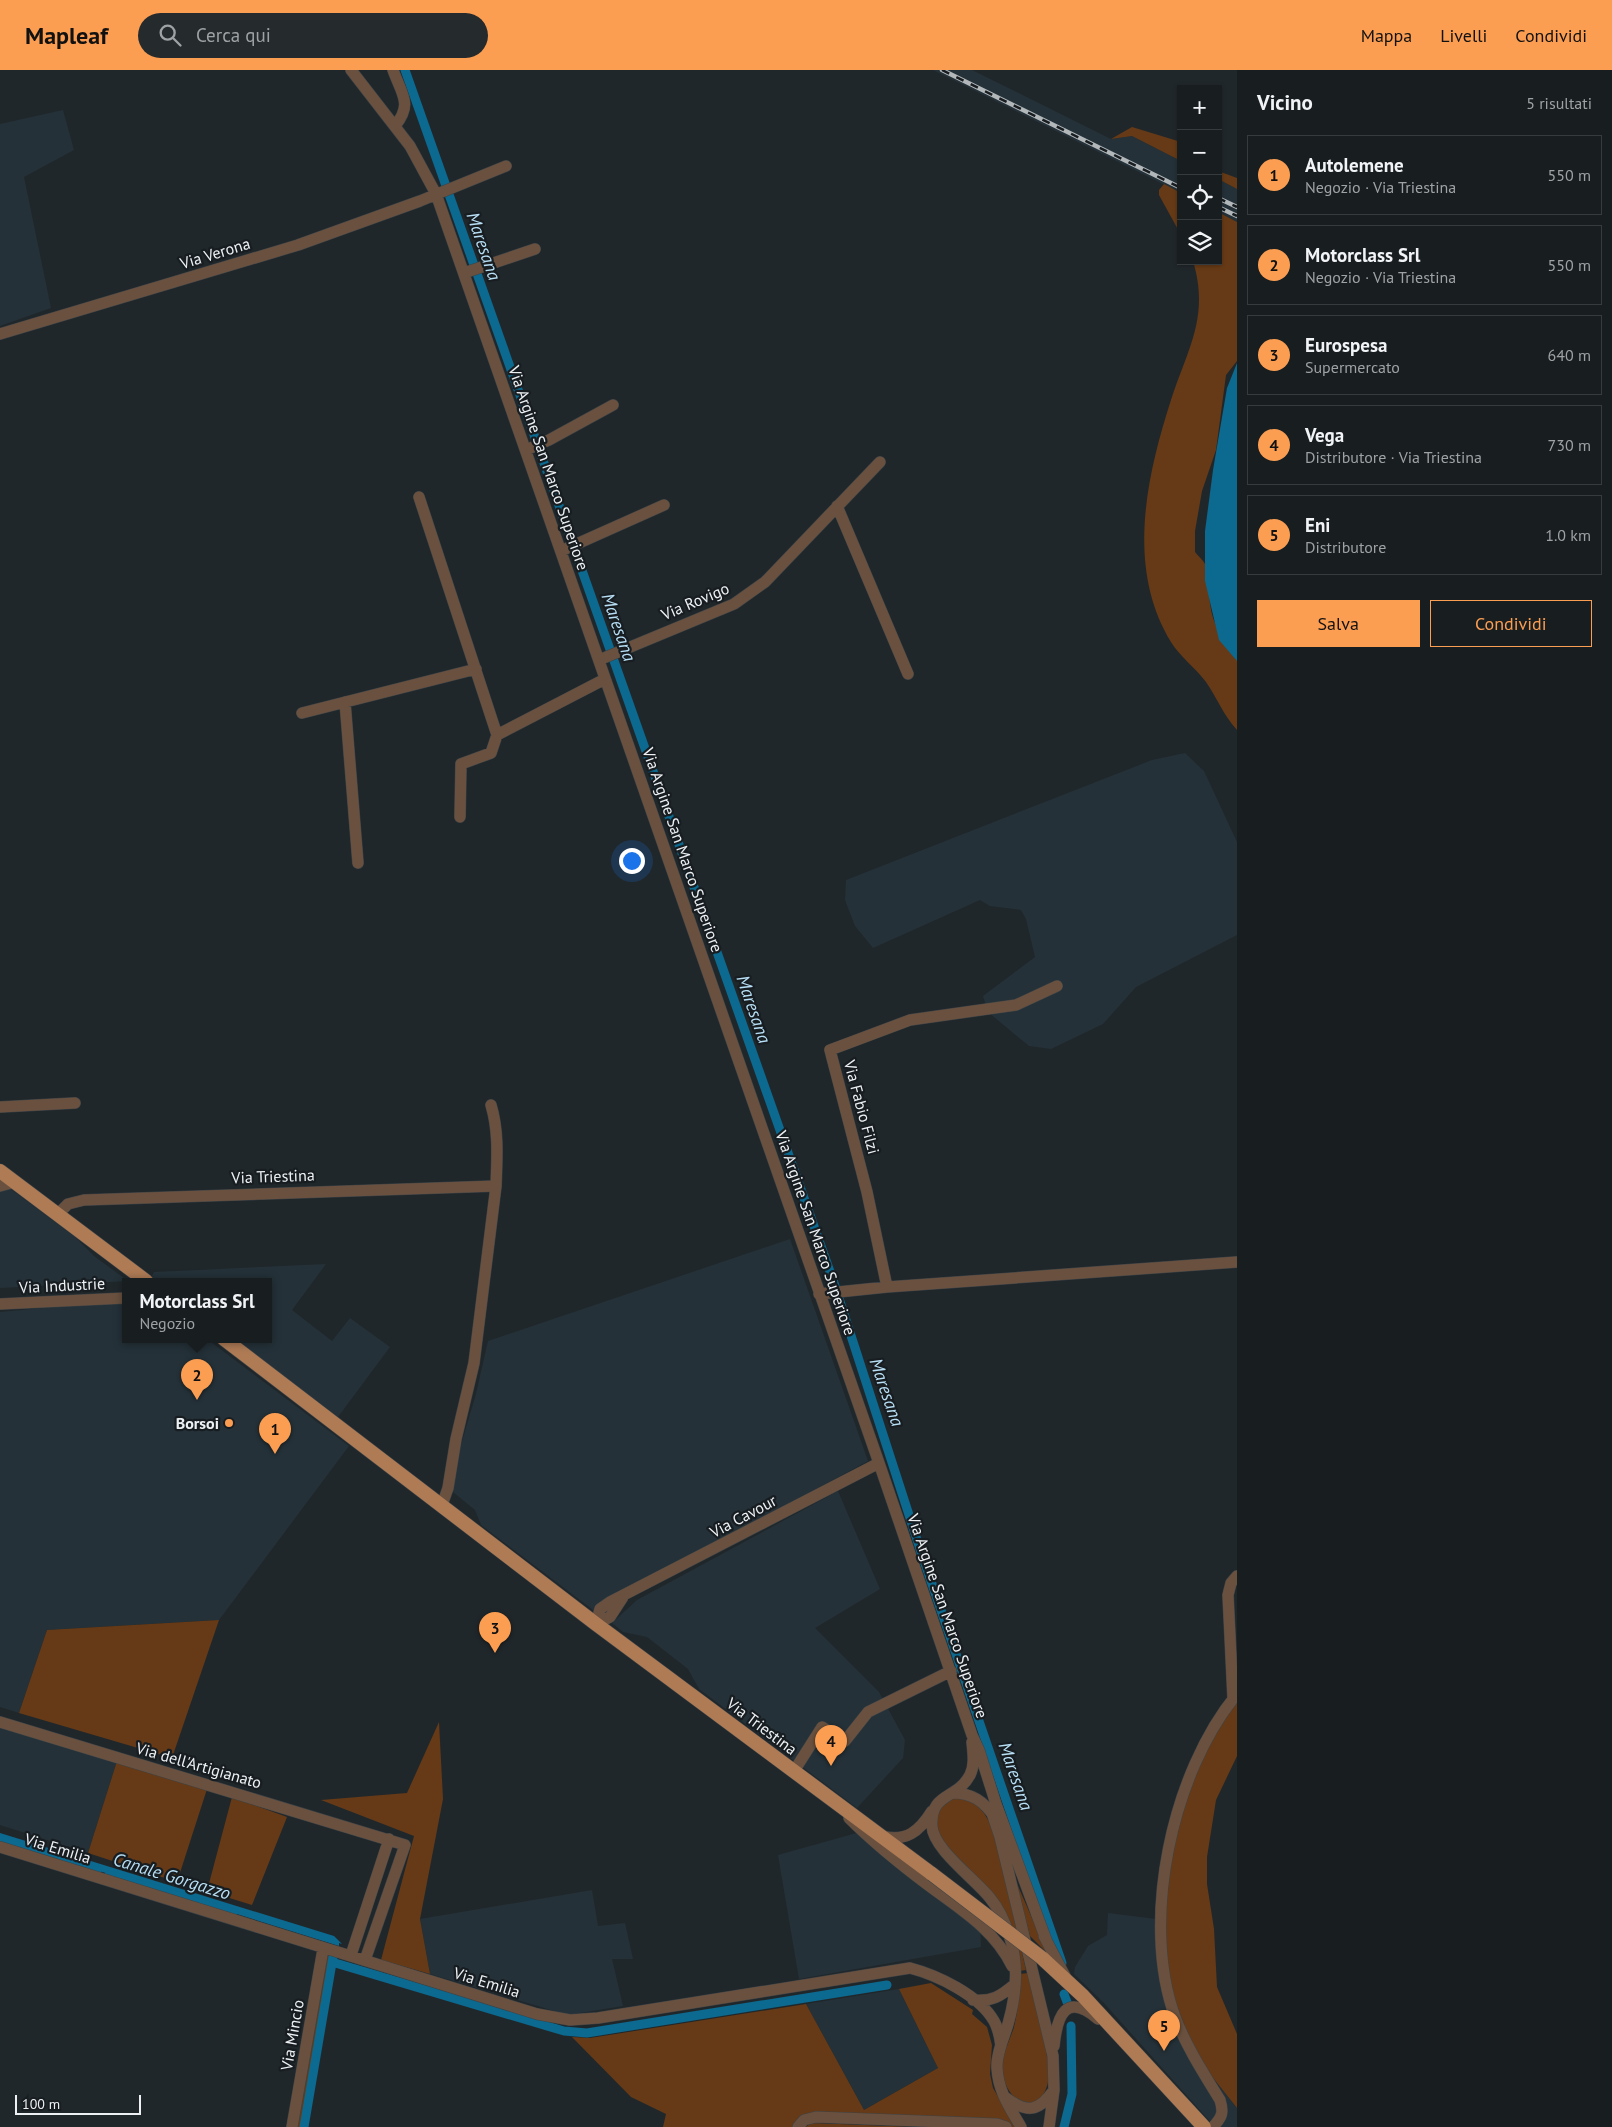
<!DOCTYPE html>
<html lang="it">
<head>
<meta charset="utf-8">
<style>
	:root { --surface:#181d20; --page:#252a2d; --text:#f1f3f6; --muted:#9fa2a5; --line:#363b3e; --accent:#fc9e52 }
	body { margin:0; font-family:"PT Sans",sans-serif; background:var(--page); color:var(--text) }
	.controls { position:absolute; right:15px; top:15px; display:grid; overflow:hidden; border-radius:0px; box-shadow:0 1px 4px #0004 }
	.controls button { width:45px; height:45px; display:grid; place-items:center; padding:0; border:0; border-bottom:1px solid var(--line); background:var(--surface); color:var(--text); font:25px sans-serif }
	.scale { position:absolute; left:15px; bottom:12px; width:126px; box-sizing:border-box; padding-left:5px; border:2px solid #edf1f4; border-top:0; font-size:14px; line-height:18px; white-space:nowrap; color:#edf1f4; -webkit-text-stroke:4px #171d21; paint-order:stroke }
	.you { position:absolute; left:631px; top:790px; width:18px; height:18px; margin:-12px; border:4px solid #fff; border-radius:50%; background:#1a73e8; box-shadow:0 0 0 8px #1a73e833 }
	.badge { display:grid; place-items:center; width:32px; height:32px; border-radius:50%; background:var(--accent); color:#111; font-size:16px; font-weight:700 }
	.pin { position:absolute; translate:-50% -41px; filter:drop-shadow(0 1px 2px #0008) }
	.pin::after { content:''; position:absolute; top:26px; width:18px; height:15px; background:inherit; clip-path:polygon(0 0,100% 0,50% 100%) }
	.popup { position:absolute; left:122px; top:1208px; width:150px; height:65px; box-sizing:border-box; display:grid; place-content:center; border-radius:0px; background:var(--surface); filter:drop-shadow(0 1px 4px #0005); font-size:16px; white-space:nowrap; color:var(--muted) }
	.popup b { font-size:19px; color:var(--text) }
	.popup::after { content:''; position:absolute; left:50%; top:100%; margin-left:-10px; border:10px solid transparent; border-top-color:var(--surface) }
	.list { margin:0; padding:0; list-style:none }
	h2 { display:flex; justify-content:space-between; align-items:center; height:65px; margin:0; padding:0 20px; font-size:21px }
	h2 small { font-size:16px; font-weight:400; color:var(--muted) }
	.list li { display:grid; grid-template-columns:32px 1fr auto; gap:15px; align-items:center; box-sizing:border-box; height:80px; margin:0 10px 10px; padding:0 10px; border:1px solid var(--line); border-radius:0px }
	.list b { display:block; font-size:19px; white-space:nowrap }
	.list p { margin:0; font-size:16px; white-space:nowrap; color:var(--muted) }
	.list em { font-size:16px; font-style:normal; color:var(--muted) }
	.actions { display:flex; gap:10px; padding:15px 20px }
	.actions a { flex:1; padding:11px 0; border:1px solid var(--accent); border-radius:0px; text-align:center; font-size:18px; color:var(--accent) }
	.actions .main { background:var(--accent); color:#111 }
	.icon { flex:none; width:28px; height:28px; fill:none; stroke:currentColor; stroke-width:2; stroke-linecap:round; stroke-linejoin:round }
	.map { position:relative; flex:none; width:1237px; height:2057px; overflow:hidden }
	header { display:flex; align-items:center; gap:30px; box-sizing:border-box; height:70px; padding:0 25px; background:var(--accent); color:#111 }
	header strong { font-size:24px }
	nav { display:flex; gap:28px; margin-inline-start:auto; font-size:18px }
	.search { width:350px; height:45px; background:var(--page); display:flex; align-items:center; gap:12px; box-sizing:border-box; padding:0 18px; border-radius:28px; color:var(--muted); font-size:19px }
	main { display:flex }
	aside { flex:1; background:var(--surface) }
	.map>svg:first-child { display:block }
	.built { fill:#243138 }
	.green { fill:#663a16 }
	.water { fill:#0c698f }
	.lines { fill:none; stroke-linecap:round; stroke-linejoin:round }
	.canal { stroke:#0c698f; stroke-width:9 }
	.minor-casing { stroke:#3d4347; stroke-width:12 }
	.major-casing { stroke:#3d4347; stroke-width:15 }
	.minor { stroke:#6a513f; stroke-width:11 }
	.major { stroke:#ae7b55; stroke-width:14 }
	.rail-casing { stroke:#b2b7ba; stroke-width:4.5 }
	.rail { stroke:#171d21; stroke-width:2.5; stroke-dasharray:8; stroke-linecap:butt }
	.major-bridge-casing { stroke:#3d4347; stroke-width:15; stroke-linecap:butt }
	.major-bridge { stroke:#ae7b55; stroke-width:14 }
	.poi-dot { fill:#fc9e52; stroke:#171d21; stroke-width:2 }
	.labels { text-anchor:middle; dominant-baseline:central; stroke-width:4.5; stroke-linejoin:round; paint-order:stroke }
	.street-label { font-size:16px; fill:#edf1f4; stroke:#171d21 }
	.poi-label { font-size:16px; font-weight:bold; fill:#edf1f4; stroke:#171d21; text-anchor:end }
	.water-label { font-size:18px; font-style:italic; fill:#b7def4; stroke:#171d21 }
</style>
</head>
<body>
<header>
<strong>Mapleaf</strong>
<div class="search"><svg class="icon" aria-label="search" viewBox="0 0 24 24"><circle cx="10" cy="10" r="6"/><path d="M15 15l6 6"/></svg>Cerca qui</div>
<nav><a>Mappa</a><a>Livelli</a><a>Condividi</a></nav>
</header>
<main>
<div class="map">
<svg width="1237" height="2057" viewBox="0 0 1237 2057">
	<rect width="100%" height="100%" fill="#20272b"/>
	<path class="built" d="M 933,0 L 972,0 L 1111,69 L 1132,66 L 1181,91 L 1181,123 Z
		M 63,40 L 74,80 L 24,107 L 51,238 L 0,256 L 0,54 Z
		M 1218,109 L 1237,119 L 1237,152 L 1218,142 Z
		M 1185,683 L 1204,701 L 1237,772 L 1237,865 L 1136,917 L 1103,954 L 1051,979 L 1029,976 L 988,942 L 983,926 L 1035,887 L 1026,849 L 1021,840 L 990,836 L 980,830 L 873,878 L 855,856 L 845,830 L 846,810 L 1152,690 Z
		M 0,1111 L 75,1167 L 94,1186 L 128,1211 L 0,1218 Z
		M 790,1169 L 868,1391 L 631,1519 L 601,1546 L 481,1455 L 475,1440 L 448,1418 L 476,1324 L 488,1271 Z
		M 326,1194 L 292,1240 L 332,1271 L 350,1248 L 390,1277 L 338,1347 L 234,1269 L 268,1269 L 268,1211 L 157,1211 L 151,1207 L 154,1202 Z
		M 126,1230 L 126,1269 L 207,1269 L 349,1376 L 219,1550 L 47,1560 L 19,1643 L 0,1637 L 0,1242 Z
		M 838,1421 L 880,1519 L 815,1558 L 879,1622 L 905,1670 L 903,1688 L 857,1738 L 699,1619 L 688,1599 L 647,1567 L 623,1562 L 612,1553 L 637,1530 Z
		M 0,1655 L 117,1691 L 88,1783 L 0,1755 Z
		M 860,1762 L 980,1851 L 981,1877 L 799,1909 L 778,1785 Z
		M 592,1820 L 598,1856 L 625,1853 L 633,1889 L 612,1889 L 623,1936 L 568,1945 L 430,1904 L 420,1849 Z
		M 1108,1843 L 1156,1849 L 1202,1994 L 1237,2038 L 1237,2057 L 1215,2057 L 1103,1932 L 1074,1904 L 1075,1897 L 1088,1876 L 1107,1865 Z
		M 899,1919 L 938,1998 L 864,2040 L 806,1934 Z"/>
	<path class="green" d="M 1132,57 L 1181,72 L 1181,91 L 1132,66 L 1111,69 Z
		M 1218,101 L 1237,108 L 1237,119 L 1218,109 Z
		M 1164,114 L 1181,123 L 1181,165 L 1159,125 L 1159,120 Z
		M 1218,142 L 1237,152 L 1237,291 L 1226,305 L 1216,380 L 1202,421 L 1195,461 L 1195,482 C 1198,486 1203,490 1205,494 C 1213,505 1208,520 1210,533 C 1212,554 1223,570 1237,585 L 1237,660 C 1224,646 1217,628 1206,612 C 1196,598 1180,587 1171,572 C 1126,498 1146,408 1171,330 C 1187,280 1210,247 1193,191 L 1218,191 Z
		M 219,1550 L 172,1688 L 19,1643 L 47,1560 Z
		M 1237,1624 L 1237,1686 L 1216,1730 L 1207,1787 L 1207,1814 L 1214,1859 L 1217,1917 L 1237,1964 L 1237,2038 L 1202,1994 L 1167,1926 L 1159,1867 L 1180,1719 Z
		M 439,1652 L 443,1729 L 420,1849 L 430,1904 L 381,1890 L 414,1766 L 321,1730 L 407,1723 Z
		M 117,1691 L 208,1716 L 177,1812 L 88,1783 Z
		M 232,1727 L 287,1747 L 252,1835 L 207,1821 Z
		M 960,1727 C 980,1732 987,1746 995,1764 L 1026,1900 L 1019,1901 L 1012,1859 L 935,1763 L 938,1740 L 952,1729 Z
		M 1014,1807 L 1046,1880 L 1046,1882 L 1030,1866 Z
		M 329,1880 L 332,1880 L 301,2057 L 296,2057 L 325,1891 Z
		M 1028,1903 C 1034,1927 1054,1996 1047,2016 C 1036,2051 1003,2029 1002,1998 C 1002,1984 1010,1970 1014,1957 C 1018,1940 1020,1922 1020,1904 Z
		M 931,1913 L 973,1940 L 972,1944 L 987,1957 L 992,1975 L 990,2004 L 993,2018 L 1016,2057 L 935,2057 L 809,2050 L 802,2057 L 663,2057 L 666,2044 L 631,2027 L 572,1967 L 590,1968 L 806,1934 L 864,2040 L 938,1998 L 899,1919 Z
		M 812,2053 L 917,2057 L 805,2057 Z"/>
	<path class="water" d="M 1237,293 L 1237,591 L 1219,570 L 1205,511 L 1205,461 L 1213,400 L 1227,318 Z
		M 0,1763 L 334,1866 L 342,1874 L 339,1873 L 339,1876 L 0,1770 Z"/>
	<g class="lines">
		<path class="canal" d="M 405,0 L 833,1210 L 921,1482 L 1062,1893
			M 0,1769 L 97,1801
			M 109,1805 L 233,1843
			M 332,1892 L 564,1961 L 587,1963 L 887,1915
			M 1064,1924 L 1067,1932
			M 304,2057 L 333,1887
			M 1064,2057 L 1072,2024 L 1071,1956"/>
		<g class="minor-casing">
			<path id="minor" d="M 351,0 L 410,76 L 436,124 L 879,1393 L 972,1665 L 979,1680 L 996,1734 L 1047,1872
				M 393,0 C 402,25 413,34 395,56
				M 464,203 L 535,179
				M 0,264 L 298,175 L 420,131 L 506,96
				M 526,380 L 549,370 L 613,335
				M 419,427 L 497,665 L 605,609
				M 837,436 L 908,604
				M 561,481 L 664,435
				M 599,590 L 734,534 L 765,512 L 880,392
				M 345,632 L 358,793
				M 302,643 L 476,599
				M 460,747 L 461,694 L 491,683 L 497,665
				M 491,1035 C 499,1062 497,1088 496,1116
				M 0,1037 L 75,1033
				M 0,1116 L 15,1112
				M 57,1145 L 68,1134 L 84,1130 L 496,1116 L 474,1293 L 456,1369 L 448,1418 L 442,1435
				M 887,1217 L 867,1122 L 830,980 L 910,950 L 1016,935 L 1057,916
				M 819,1224 L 887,1217 L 1237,1192
				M 0,1234 L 126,1228
				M 623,1527 L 610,1547 L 596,1554 L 600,1539 L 610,1532 L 879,1393
				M 1233,1629 L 1228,1525 L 1231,1513 L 1237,1506
				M 0,1652 L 405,1775 L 365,1890
				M 972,1672 C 973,1683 975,1695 970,1705 C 957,1730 930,1722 932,1756 C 933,1779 975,1809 990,1828 C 999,1839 1005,1852 1009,1865 C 1019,1893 1016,1926 1008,1954 C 1004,1968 996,1984 997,1998 C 998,2021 1010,2038 1021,2057
				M 794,1701 L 822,1657 L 845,1671 L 868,1642 L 951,1601
				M 952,1723 C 972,1723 984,1731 995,1748
				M 992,1743 L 1000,1767 L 1053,1986 L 1054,2020 L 1049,2057
				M 849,1748 C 874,1773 900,1794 928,1815 C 960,1839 994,1859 1012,1896
				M 882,1766 C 906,1772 919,1762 932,1741
				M 0,1777 L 537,1944 L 570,1950 L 598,1948 L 910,1898 C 937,1905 979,1925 994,1951 C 998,1958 1000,1968 1001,1976
				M 1044,1866 L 1066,1908
				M 351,1885 L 389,1769
				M 973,1930 C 992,1932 1001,1926 1015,1914
				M 1054,1976 C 1057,1945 1066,1922 1098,1949
				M 1005,2027 C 1026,2043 1038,2043 1054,2020
				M 292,2057 L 323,1879
				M 798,2057 L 804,2050 L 816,2047 L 997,2054 L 1006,2057
				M 1213,2057 C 1222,2047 1224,2043 1220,2030 C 1204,2004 1186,1976 1175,1947 C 1140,1851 1172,1702 1237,1624"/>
		</g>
		<g class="major-casing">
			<path id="major" d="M 0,1101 L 146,1211
				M 224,1269 L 596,1554 L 932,1804
				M 1042,1888 L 1083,1926 L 1204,2057"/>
		</g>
		<use href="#minor" class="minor"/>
		<use href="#major" class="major"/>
		<g class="rail-casing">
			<path id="rail" d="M 942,0 L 1181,118
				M 1218,128 L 1237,137
				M 1218,137 L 1237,146"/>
		</g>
		<use href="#rail" class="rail"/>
		<g class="major-bridge-casing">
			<path id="major-bridge" d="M 932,1804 L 1042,1888"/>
		</g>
		<use href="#major-bridge" class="major-bridge"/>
	</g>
	<circle class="poi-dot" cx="229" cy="1353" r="5"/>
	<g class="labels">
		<g class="street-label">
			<text transform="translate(215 183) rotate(-17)">Via Verona</text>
			<text transform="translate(549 398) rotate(71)">Via Argine San Marco Superiore</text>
			<text transform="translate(695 531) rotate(-23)">Via Rovigo</text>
			<text transform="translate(683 780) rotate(71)">Via Argine San Marco Superiore</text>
			<text transform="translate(862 1037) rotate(75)">Via Fabio Filzi</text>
			<text transform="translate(273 1106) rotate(-2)">Via Triestina</text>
			<text transform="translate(816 1163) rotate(71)">Via Argine San Marco Superiore</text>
			<text transform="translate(62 1215) rotate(-3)">Via Industrie</text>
			<text transform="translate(743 1446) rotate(-28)">Via Cavour</text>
			<text transform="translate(948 1546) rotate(71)">Via Argine San Marco Superiore</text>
			<text transform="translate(762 1656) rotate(37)">Via Triestina</text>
			<text transform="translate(199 1695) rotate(16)">Via dell'Artigianato</text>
			<text transform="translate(58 1778) rotate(17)">Via Emilia</text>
			<text transform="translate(487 1912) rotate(17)">Via Emilia</text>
			<text transform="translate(292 1965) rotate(-80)">Via Mincio</text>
		</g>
		<g class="poi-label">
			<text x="219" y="1353">Borsoi</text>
		</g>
		<g class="water-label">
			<text transform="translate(484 176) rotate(71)">Maresana</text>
			<text transform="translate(619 557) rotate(71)">Maresana</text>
			<text transform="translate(754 939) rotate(71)">Maresana</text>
			<text transform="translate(887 1322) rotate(71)">Maresana</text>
			<text transform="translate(1016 1706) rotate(71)">Maresana</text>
			<text transform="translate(172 1806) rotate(17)">Canale Gorgazzo</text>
		</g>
	</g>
</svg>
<div class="controls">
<button>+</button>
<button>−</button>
<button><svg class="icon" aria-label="locate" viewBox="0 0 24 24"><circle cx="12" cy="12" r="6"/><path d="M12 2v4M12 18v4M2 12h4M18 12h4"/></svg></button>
<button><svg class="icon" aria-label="layers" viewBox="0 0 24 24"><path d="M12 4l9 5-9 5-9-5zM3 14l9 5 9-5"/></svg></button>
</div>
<div class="scale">100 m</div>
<div class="you"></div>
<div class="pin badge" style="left:275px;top:1384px">1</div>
<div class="pin badge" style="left:197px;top:1330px">2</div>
<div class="popup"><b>Motorclass Srl</b>Negozio</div>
<div class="pin badge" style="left:495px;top:1583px">3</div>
<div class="pin badge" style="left:831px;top:1696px">4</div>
<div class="pin badge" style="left:1164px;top:1981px">5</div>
</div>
<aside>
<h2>Vicino<small>5 risultati</small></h2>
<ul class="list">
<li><span class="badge">1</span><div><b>Autolemene</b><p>Negozio · Via Triestina</p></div><em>550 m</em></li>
<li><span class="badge">2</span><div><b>Motorclass Srl</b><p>Negozio · Via Triestina</p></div><em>550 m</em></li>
<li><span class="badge">3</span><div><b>Eurospesa</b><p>Supermercato</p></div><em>640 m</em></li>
<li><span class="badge">4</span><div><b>Vega</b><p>Distributore · Via Triestina</p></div><em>730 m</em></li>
<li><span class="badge">5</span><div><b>Eni</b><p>Distributore</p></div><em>1.0 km</em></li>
</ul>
<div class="actions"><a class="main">Salva</a><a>Condividi</a></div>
</aside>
</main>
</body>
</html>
